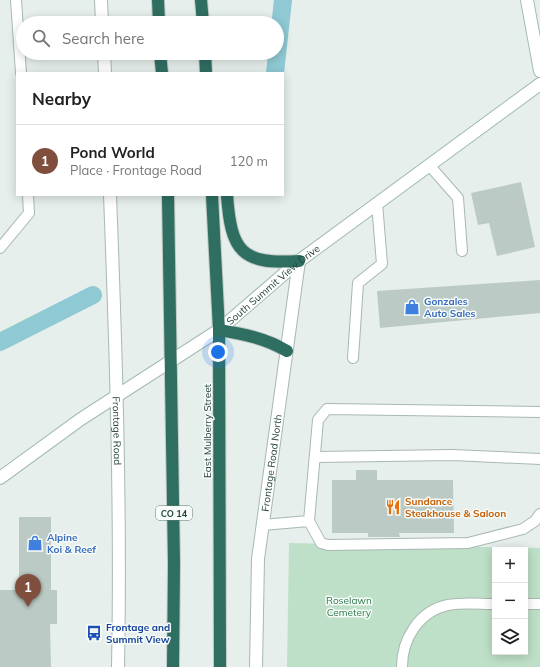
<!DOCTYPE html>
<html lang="en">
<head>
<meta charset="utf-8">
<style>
	:root { --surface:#fff; --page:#f2f2f2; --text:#222; --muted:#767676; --line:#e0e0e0; --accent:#804e3d }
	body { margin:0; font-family:Mulish,sans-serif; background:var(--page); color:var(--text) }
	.controls { position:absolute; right:12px; bottom:12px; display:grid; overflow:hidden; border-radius:0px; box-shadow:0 2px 10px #0003 }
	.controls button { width:36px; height:36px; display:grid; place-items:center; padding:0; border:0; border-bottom:1px solid var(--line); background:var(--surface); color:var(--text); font:20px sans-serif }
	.you { position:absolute; left:218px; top:352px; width:14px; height:14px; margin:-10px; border:3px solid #fff; border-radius:50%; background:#1a73e8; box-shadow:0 0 0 6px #1a73e833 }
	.badge { display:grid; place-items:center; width:26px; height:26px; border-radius:50%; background:var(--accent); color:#fff; font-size:13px; font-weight:700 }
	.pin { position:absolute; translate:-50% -33px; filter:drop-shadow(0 1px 2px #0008) }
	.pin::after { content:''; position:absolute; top:21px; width:14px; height:12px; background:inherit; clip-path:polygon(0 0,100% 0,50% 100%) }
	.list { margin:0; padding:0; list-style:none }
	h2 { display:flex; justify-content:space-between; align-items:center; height:52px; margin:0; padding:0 16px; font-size:17px }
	h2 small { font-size:13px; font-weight:400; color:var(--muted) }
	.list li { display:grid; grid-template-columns:26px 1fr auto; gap:12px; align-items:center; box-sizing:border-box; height:72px; padding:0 16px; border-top:1px solid var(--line) }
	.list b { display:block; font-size:15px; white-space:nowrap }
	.list p { margin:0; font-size:13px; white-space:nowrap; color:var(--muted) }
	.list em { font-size:13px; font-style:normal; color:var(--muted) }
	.icon { flex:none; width:22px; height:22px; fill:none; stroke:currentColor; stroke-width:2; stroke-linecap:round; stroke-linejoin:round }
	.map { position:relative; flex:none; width:540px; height:667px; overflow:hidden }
	.search { position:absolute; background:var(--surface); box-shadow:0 2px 10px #0003; left:16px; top:16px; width:268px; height:44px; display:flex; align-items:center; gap:10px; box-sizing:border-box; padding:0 14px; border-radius:22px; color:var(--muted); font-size:15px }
	.panel { position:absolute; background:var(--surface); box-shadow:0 2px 10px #0003; left:16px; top:72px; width:268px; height:124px; border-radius:0px }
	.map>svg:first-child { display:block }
	.green { fill:#bfe0c8; fill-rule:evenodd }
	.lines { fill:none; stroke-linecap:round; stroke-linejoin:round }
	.canal { stroke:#8ec9d4; stroke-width:18 }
	.building { fill:#bbcac4 }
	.lane-casing { stroke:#a8b8b2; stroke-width:12 }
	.street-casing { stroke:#a8b8b2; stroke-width:14 }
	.secondary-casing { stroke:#a4bbb3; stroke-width:14 }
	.highway-casing { stroke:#c2cac8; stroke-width:14 }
	.lane { stroke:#fff; stroke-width:10 }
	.street { stroke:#fff; stroke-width:12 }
	.secondary { stroke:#fff; stroke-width:12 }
	.highway { stroke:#2f6f62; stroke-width:12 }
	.labels { text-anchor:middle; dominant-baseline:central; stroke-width:3; stroke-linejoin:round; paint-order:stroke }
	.shield { fill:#f7fbf9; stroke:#637a73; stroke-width:1 }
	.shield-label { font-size:9px; font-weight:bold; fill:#24423a }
	.street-label { font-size:10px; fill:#24423a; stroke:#f7fbf9 }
	.shop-label { font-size:10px; font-weight:bold; fill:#366cbe; stroke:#f7fbf9; text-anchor:start }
	.food-label { font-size:10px; font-weight:bold; fill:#c56008; stroke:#f7fbf9; text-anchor:start }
	.park-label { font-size:10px; fill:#2d7a4b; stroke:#f7fbf9 }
	.transit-label { font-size:10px; font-weight:bold; fill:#164399; stroke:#f7fbf9; text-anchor:start }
</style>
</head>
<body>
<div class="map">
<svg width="540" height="667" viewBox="0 0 540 667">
	<rect width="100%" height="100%" fill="#e6efeb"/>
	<path class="green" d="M 289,543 L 540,548 L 540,667 L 287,667 ZM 495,550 L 525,550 L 525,652 L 495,652 Z"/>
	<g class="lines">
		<path class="canal" d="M 275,73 L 283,0
			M 0,342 L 93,295"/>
	</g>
	<path class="building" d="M 521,182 L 535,247 L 497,256 L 489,223 L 478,225 L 471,193 Z
		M 540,280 L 540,313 L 380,328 L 377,291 Z
		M 356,470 L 377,470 L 377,480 L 453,480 L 454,533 L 399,533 L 400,537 L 368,537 L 368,533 L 332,533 L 332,480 L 356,480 Z
		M 19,517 L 51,517 L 51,590 L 57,590 L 57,624 L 50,624 L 51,667 L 0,667 L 0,590 L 19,590 Z"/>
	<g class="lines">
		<g class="lane-casing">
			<path id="lane" d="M 16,0 L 21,73
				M 429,165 L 458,198 L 462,251
				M 0,248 L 29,213 L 28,195
				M 353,358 L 358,283 L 382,264 L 377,203
				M 316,457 L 453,455 L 540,459
				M 309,521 L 321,543 L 328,545 L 468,543 L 523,529 L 535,521 L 540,514
				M 262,525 L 309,521 L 318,420 L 327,409 L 540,412
				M 525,604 L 540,604
				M 402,667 C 402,639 419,611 448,605 C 463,602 480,604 495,604"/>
		</g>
		<g class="street-casing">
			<g id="street">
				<path d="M 101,0 L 102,23"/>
				<path d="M 104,53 L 105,73"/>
				<path id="s1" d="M 110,195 C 116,352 121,509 118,667"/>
				<path id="s2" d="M 256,667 L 258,559 L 299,261"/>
			</g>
		</g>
		<g class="secondary-casing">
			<g id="secondary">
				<path d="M 527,0 L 540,71"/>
				<path id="s3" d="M 0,478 L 81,419 L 219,330 L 299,261 L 540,84"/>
			</g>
		</g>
		<g class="highway-casing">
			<path id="highway" d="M 158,0 L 159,23
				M 201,0 L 203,23
				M 160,53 L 162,73
				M 205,53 L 206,73
				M 168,195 L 174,564 L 173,667
				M 212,195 L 219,330 L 220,667
				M 227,195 C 231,251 241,265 299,261
				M 219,330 C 243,334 265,338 287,351"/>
		</g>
		<use href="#lane" class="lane"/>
		<use href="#street" class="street"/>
		<use href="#secondary" class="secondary"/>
		<use href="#highway" class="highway"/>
	</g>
	<defs>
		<g id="shop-bare" transform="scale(1.2)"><path d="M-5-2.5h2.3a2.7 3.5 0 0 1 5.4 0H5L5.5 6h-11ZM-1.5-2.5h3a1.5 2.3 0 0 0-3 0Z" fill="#3f7fe0" stroke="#f7fbf9" stroke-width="2.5" paint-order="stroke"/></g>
		<g id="restaurant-bare" transform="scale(1.2)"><path d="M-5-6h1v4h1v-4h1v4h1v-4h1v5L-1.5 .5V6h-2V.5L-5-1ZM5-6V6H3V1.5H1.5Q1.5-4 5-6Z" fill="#e8710a" stroke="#f7fbf9" stroke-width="2.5" paint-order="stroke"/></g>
		<g id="bus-bare" transform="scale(1.2)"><path d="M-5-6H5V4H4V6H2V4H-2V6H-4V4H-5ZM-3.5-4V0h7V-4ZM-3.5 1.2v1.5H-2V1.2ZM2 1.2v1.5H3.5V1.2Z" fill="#1a4fb4" stroke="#f7fbf9" stroke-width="2.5" paint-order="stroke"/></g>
	</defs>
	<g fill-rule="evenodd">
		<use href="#shop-bare" x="412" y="307"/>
		<use href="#restaurant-bare" x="393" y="507"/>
		<use href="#shop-bare" x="35" y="543"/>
		<use href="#bus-bare" x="94" y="633"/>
	</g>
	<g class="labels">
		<rect class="shield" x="156" y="506" width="36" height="14" rx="3"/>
		<g class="shield-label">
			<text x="174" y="513">CO 14</text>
		</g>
		<g class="street-label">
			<text stroke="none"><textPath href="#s3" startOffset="335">South Summit View Drive</textPath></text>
			<text stroke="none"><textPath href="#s1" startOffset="236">Frontage Road</textPath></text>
			<text transform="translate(207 431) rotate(-90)">East Mulberry Street</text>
			<text stroke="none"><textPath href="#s2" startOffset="205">Frontage Road North</textPath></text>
		</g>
		<g class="shop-label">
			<text x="424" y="301">Gonzales<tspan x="424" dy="12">Auto Sales</tspan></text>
			<text x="47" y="537">Alpine<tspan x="47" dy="12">Koi &amp; Reef</tspan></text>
		</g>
		<g class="food-label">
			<text x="405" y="501">Sundance<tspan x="405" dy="12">Steakhouse &amp; Saloon</tspan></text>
		</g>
		<g class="park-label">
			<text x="349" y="600">Roselawn<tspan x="349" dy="12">Cemetery</tspan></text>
		</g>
		<g class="transit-label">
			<text x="106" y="627">Frontage and<tspan x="106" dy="12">Summit View</tspan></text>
		</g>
	</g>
</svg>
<div class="controls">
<button>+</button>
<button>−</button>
<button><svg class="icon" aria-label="layers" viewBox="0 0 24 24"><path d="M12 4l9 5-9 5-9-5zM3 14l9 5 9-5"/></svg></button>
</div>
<div class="you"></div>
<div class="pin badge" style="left:28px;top:607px">1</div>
<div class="search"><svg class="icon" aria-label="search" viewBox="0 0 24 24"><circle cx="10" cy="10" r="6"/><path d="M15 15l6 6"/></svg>Search here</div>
<section class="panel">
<h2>Nearby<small></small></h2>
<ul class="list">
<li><span class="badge">1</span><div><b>Pond World</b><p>Place · Frontage Road</p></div><em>120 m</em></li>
</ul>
</section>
</div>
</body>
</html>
